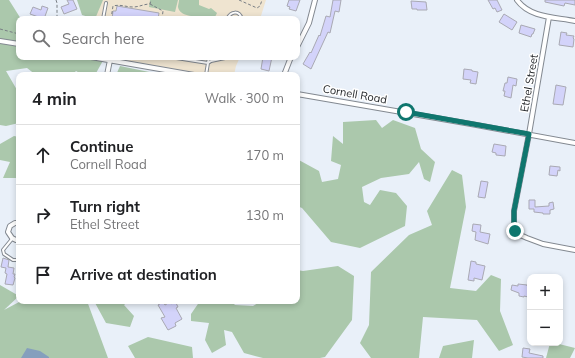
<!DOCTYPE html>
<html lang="en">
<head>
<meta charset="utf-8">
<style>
	:root { --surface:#fff; --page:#f2f2f2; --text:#202124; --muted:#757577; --line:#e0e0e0 }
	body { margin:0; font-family:Mulish,sans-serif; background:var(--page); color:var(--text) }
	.controls { position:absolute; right:12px; bottom:12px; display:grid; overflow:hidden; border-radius:8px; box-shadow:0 2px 6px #0003 }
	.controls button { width:36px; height:36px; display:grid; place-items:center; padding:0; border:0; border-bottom:1px solid var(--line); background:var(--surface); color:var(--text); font:20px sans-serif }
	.stop { position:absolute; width:12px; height:12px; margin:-9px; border:3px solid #0f766e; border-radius:50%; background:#fff }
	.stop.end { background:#0f766e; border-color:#fff; box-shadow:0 1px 4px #0008 }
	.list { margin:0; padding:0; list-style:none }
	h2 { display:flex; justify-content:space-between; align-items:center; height:52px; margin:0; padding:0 16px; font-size:17px }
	h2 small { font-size:13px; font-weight:400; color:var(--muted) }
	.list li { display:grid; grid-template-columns:26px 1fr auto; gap:12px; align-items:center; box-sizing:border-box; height:60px; padding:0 16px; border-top:1px solid var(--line) }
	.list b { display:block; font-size:15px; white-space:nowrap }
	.list p { margin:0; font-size:13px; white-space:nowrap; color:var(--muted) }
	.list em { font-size:13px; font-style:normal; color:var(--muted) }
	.icon { flex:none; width:22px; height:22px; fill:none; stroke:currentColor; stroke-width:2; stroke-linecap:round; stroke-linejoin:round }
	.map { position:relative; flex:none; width:575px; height:358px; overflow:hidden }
	.search { position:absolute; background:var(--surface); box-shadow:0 2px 6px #0003; left:16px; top:16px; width:284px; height:44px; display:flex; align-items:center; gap:10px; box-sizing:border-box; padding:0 14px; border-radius:8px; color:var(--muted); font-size:15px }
	.panel { position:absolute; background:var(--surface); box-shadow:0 2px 6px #0003; left:16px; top:72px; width:284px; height:232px; border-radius:8px }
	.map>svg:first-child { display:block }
	.education { fill:#efe4d0 }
	.green { fill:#abc8ac }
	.water { fill:#859fbd }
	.building { fill:#d3d3fa; stroke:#a9a9b3 }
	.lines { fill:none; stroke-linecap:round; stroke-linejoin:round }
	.lane-casing { stroke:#838991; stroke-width:4 }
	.street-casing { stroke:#838991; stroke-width:6 }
	.path { stroke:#797e84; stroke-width:1; stroke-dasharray:3 2; stroke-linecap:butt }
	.lane { stroke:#fff; stroke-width:2 }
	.street { stroke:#fff; stroke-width:4 }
	.route { stroke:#0f766e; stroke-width:5 }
	.labels { text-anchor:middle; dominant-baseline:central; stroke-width:3; stroke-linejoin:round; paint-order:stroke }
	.street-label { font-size:11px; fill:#1b1e21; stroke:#fff }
</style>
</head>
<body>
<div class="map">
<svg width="575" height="358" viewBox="0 0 575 358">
	<rect width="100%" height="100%" fill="#e9f0f9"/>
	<path class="education" d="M 92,0 L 266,0 L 260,19 L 89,19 Z
		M 107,57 L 240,57 L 236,66 L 234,75 L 210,75 Z"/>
	<path class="green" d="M 0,0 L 9,0 L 21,19 L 19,19 L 19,57 L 105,57 L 95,75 L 83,75 L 76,71 L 72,75 L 36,75 L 27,68 L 6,71 L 17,90 L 19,90 L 19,123 L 6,126 L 0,125 Z
		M 77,0 L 103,0 L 95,19 L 82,15 Z
		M 150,0 L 178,0 L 175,12 L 149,7 Z
		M 179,0 L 199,0 L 199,5 L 209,9 L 211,8 L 217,13 L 214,19 L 201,19 C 194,15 180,17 178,7 C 178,5 179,2 179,0 Z
		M 120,66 L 164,75 L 116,75 Z
		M 376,120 L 382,128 L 393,120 L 415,128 L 421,149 L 435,162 L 430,182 L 424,179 L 419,162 L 409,174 L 381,178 L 362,187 L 364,202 L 370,205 L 380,190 L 396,193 L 407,206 L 405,226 L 360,248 L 331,242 L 302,208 L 297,206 L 297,159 L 319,171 L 322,182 L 338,179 L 341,165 L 331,161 L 333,136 L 343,144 L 343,122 Z
		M 14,136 L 19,137 L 19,178 L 3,178 L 10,162 L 0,160 L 0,144 Z
		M 452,170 L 462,175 L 466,207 L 450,288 L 476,291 L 491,275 L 501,279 L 500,311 L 513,345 L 499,351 L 477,320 L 423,317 L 419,358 L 371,358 L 360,343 L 369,325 L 371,272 L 409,235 L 432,225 L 427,211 Z
		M 338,266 L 354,276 L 352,320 L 325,357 L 320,358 L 263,358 L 244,353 L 232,332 L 224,330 L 226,345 L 212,353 L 205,340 L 209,323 L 191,321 L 191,314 L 200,301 L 231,301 L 235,305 L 253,306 L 261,301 L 297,301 L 297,270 L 303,271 Z
		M 0,285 L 19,296 L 4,310 L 21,301 L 87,301 L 108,358 L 0,358 Z
		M 94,301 L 129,301 L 124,305 L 134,316 L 130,327 L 106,323 Z
		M 148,337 L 192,347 L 193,358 L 135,358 L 128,346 Z
		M 474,340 L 472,358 L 439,358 L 443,346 Z
		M 550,343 L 555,343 L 575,348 L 570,358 L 546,358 Z"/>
	<path class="water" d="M 27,348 L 40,351 L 49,357 L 49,358 L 21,358 Z"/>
	<path class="building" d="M 67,0 L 73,0 L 77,9 L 64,14 L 61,7 L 69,4 Z
		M 289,0 L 300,0 L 296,11 L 289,9 L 290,7 L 287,6 Z
		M 333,0 L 341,0 L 339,12 L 335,11 L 330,33 L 328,32 L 311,69 L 303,64 L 310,52 L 311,53 L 319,35 L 320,36 L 326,16 L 330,17 Z
		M 488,0 L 497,0 L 502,10 L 497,12 L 495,8 L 493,9 Z
		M 545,0 L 575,0 L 575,5 L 565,3 L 564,6 L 545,2 Z
		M 411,1 L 426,2 L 427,10 L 417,10 L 417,9 L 412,9 Z
		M 42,6 L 48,8 L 44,19 L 30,14 L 33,7 L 41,10 Z
		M 117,6 L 159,13 L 158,19 L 112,19 L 113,11 L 116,11 Z
		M 504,14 L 517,22 L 512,30 L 499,22 Z
		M 521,25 L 535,29 L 533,34 L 532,34 L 531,37 L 519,33 Z
		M 561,32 L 567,33 L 566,35 L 574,36 L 573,38 L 574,39 L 573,47 L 559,45 Z
		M 263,57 L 272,57 L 269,71 L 261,69 Z
		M 464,69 L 472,70 L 472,71 L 478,72 L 476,84 L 470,83 L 471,80 L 463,79 Z
		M 508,77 L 517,79 L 516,86 L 513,85 L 511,98 L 504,96 L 505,91 L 503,91 L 505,83 L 507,83 Z
		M 556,85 L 566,87 L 563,105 L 553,104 Z
		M 494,144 L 506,146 L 505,156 L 496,155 L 496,153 L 492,152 Z
		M 550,166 L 560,167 L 560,171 L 558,170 L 557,176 L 549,175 Z
		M 481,181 L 488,182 L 485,198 L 478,197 Z
		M 529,200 L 535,200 L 535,207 L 549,206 L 549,203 L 553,202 L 554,209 L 550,210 L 550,214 L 543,214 L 543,213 L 534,212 L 534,209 L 529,209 Z
		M 473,224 L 481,225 L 480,232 L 490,234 L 488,244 L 475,240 L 476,232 L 472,231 Z
		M 3,258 L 9,260 L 8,267 L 14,268 L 13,274 L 15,274 L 14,277 L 15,278 L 13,285 L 5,284 L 7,274 L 5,273 L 6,268 L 1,267 Z
		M 471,261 L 476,262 L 476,264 L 485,266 L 482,280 L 474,278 L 474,281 L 468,280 Z
		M 518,284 L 527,285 L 527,286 L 530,286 L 530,296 L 528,296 L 528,297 L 524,296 L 524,297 L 519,296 L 519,293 L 511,290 L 512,285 L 518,286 Z
		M 175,301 L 178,307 L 176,308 L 182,319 L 175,323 L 176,326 L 168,330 L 161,318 L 165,317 L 158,305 L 163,302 L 165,305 L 170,302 L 171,304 Z
		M 523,348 L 530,349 L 529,353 L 543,356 L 543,358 L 528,358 L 522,357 Z"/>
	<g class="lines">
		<g class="lane-casing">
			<path id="lane" d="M 103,19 L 106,3
				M 227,19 C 231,11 239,10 242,19
				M 170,57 L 208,63 L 211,61 L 225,58 L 226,57
				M 206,75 L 209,57
				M 12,239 L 3,250 L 4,254 L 13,260 L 19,260"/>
		</g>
		<g class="street-casing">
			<path id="street" d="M 517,0 C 530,18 555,17 575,21
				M 549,17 L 529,134 L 514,211 L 514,227 L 515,231 L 518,234 L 527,238 L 543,244 L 575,250
				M 0,41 L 19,44
				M 297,47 L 309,23 L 315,0
				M 91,57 L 194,75
				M 107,75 L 110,60
				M 284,75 L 291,57
				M 297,94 L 471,124 L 575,143
				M 19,223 L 15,223 L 10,226 L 8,232 L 12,238 L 16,240 L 19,240"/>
		</g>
		<path class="path" d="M 56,0 L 57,3 L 57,19
			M 239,0 L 257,8 L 260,6 L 262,0
			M 150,4 L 163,11 L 162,19
			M 111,19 L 113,6 C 120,4 126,7 133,7 C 139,7 144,4 150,4 L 151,0
			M 0,29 L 19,34"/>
		<use href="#lane" class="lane"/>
		<use href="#street" class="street"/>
	</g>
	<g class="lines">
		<path class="route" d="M 406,112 L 529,134 L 514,211 L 514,226 L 515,231"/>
	</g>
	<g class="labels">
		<g class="street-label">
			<text transform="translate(529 83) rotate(-80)">Ethel Street</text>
			<text transform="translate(355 94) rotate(10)">Cornell Road</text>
		</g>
	</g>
</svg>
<div class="controls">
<button>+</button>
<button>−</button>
</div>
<div class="stop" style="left:406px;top:112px"></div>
<div class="stop end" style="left:515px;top:231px"></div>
<div class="search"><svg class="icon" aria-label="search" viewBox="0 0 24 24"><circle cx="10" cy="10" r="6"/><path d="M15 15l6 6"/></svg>Search here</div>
<section class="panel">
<h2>4 min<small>Walk · 300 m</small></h2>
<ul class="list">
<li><svg class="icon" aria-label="ahead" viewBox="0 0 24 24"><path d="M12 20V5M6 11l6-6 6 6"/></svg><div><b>Continue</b><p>Cornell Road</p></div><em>170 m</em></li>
<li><svg class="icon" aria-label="right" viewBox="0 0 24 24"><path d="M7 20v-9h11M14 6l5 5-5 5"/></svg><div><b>Turn right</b><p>Ethel Street</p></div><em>130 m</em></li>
<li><svg class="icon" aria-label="arrive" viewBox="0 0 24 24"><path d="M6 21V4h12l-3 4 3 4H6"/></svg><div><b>Arrive at destination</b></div></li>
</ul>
</section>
</div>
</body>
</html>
